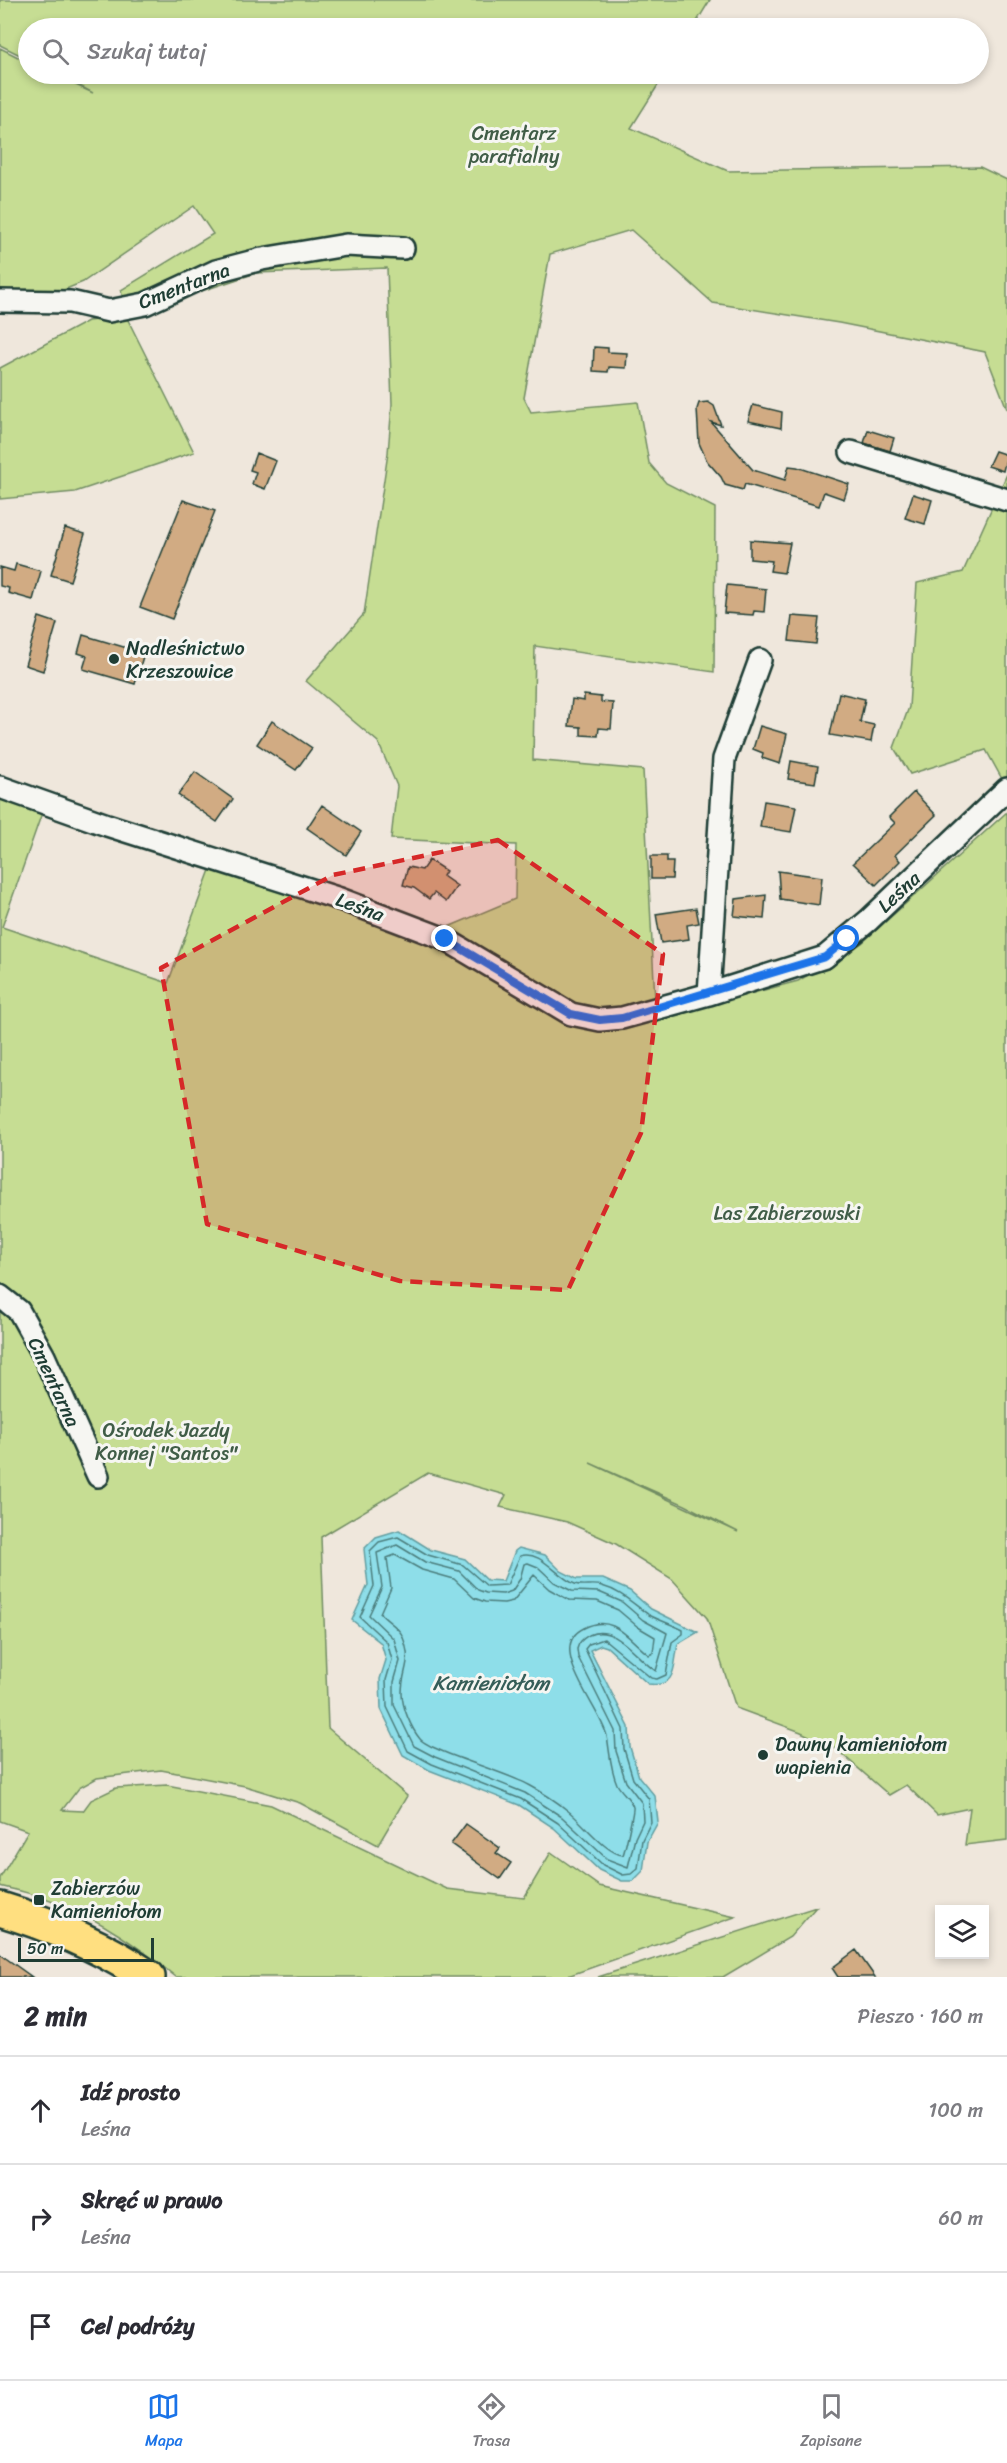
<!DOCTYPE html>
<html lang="pl">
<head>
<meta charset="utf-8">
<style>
	:root { --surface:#fff; --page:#f7f7f7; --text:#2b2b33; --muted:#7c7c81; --line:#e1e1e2; --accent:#1a73e8 }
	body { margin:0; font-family:Sriracha,sans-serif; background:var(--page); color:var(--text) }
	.controls { position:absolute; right:18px; bottom:18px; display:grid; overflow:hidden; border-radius:0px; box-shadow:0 3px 9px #0003 }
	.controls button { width:54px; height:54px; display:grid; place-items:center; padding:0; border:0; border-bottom:2px solid var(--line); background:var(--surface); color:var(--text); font:30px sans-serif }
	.scale { position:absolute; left:18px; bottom:15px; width:136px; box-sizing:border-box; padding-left:6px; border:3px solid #1f3d34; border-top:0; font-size:16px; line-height:21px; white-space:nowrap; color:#1f3d34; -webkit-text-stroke:4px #f6f6f2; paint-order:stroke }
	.stop { position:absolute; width:18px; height:18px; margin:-14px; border:4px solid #1a73e8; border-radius:50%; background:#fff }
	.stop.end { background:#1a73e8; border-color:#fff; box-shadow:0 2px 6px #0008 }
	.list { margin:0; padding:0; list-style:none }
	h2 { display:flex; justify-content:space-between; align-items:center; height:78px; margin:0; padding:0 24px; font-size:26px }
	h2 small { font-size:20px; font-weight:400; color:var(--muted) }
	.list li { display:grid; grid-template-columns:39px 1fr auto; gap:18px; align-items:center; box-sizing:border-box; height:108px; padding:0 24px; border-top:2px solid var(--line) }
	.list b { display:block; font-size:22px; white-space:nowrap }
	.list p { margin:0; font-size:20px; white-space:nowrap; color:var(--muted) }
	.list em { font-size:20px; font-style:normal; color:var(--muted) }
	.icon { flex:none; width:33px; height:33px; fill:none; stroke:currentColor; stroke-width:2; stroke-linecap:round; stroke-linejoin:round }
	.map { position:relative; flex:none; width:1007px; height:1977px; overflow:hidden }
	.search { position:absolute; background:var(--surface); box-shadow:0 3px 9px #0003; left:18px; right:18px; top:18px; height:66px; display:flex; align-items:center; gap:15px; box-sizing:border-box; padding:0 21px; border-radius:33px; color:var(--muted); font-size:22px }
	.sheet { height:402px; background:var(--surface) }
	nav { display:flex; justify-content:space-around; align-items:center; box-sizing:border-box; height:84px; border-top:2px solid var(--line); background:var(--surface); font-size:16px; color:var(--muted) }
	nav a { display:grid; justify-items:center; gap:3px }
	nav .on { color:var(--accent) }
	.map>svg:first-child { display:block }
	.green { fill:#c6dd93; stroke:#728d64; stroke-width:1.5; fill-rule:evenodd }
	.water { fill:#8edee9; stroke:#629ea1; stroke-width:1.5 }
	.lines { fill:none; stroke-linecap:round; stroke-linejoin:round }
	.shore { stroke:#4b7d7c; stroke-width:1.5 }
	.building { fill:#d1ab83; stroke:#1f3d34; stroke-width:1.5 }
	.street-casing { stroke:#1f3d34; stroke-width:26 }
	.primary-casing { stroke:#1f3d34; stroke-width:38 }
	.street { stroke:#f6f6f2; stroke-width:21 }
	.primary { stroke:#ffdf80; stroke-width:33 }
	.route { stroke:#1a73e8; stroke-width:8 }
	.marked { fill:#d62828; fill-opacity:0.2; stroke:#d62828; stroke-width:4.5; stroke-dasharray:12 8; stroke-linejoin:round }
	.poi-dot { fill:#1f3d34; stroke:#f6f6f2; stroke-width:2 }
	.labels { text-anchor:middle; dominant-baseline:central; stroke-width:6; stroke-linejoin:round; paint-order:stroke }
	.park-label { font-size:20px; fill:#405d47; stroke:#f6f6f2 }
	.street-label { font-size:20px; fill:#1f3d34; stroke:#f6f6f2 }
	.poi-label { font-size:20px; fill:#1f3d34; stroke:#f6f6f2; text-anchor:start }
	.water-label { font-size:21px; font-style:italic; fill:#355d58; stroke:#f6f6f2 }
</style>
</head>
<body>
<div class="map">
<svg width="1007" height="1977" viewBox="0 0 1007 1977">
	<rect width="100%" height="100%" fill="#efe7dc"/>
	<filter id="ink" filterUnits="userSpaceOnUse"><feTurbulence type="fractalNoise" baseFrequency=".0167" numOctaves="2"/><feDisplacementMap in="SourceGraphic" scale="12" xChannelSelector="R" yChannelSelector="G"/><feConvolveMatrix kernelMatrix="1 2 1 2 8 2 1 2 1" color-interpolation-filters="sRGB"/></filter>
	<g filter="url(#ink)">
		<path class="green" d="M 0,0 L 710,0 L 693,28 L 28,28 L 28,59 L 0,45 Z
			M 0,48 L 28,62 L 28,74 L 52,74 L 93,93 L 57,74 L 665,74 L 631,128 L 728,171 L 980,167 L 1007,180 L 1007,409 L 985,352 L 839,323 L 713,303 L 631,230 L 550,254 L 524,398 L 531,412 L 638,402 L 649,463 L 666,483 L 715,508 L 714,672 L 535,646 L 533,760 L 643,770 L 656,1019 L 798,981 L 862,943 L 1007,812 L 1007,1840 L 965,1845 L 970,1808 L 937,1815 L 906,1785 L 889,1795 L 836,1749 L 801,1732 L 736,1708 L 707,1618 L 672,1579 L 616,1544 L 567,1522 L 500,1507 L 506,1495 L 428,1473 L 321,1537 L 328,1728 L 407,1796 L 378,1845 L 300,1803 L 245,1786 L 161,1770 L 97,1778 L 79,1788 L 62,1810 L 83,1811 L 91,1800 L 116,1788 L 167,1785 L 271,1805 L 447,1889 L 524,1898 L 551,1852 L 599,1886 L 735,1917 L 565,1977 L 176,1977 C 140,1948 102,1920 58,1903 C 40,1895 19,1891 0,1886 L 0,1878 L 28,1831 L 0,1821 L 0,795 L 43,810 L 2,927 L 168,983 L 210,870 L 403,931 L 470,963 L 477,949 L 446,928 L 515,899 L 516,845 L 391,839 L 397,786 L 378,742 L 306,681 L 364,614 L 388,453 L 392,404 L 387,268 L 256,273 L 126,316 L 194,452 L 75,492 L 0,499 L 0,368 L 88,321 L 126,316 L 121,290 L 213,234 L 194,206 L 83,282 L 54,294 L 0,293 ZM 590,1463 L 685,1505 L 738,1532 Z
			M 1007,474 L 1007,788 L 986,750 L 910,774 L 894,748 L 909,707 L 917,583 L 963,572 Z
			M 816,1907 L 790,1937 L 723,1977 L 598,1977 Z"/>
		<path class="water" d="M 399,1530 L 431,1550 L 465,1559 L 487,1580 L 503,1581 L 515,1551 L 519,1548 L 545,1555 L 561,1571 L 577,1579 L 603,1579 L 630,1591 L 651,1609 L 698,1632 L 678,1644 C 673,1666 678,1688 648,1684 L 607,1647 L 601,1645 L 590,1650 L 629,1727 L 630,1747 L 639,1777 L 655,1796 L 658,1822 L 647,1842 L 643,1871 L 633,1881 L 622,1881 L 599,1870 L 554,1828 L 519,1805 L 429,1770 L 403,1755 L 381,1709 L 380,1679 L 386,1660 L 381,1643 L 352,1620 L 368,1585 L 364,1549 L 376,1537 Z"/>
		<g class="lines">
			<path class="shore" d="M 398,1537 L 428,1555 L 463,1565 L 487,1586 L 507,1585 L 520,1556 C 541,1549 557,1578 575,1584 C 583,1587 594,1583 602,1586 C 621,1591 633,1604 649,1615 C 660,1621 672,1624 683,1630 L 683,1634 L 672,1642 L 666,1675 L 657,1679 L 651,1678 L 604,1639 L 589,1644 L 585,1649 L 623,1729 L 624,1749 L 633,1779 L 649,1799 L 651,1822 L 642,1840 L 638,1868 L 631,1874 L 623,1875 L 603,1865 L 558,1823 L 521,1799 L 432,1764 L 408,1751 L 387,1707 L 386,1680 L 392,1660 L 387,1642 L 360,1617 L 374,1586 L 370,1551 L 379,1542 Z
				M 397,1545 L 425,1562 L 459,1571 L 478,1590 L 486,1593 L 503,1594 L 512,1591 L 520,1579 L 524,1564 L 528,1563 L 538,1567 L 554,1582 L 572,1591 L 599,1592 L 622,1602 L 643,1620 L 667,1633 L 656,1671 C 636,1659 616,1623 589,1635 C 583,1639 579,1641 577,1649 L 578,1657 L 615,1731 L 616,1751 L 626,1782 L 642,1803 L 643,1821 L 635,1838 L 628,1867 L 607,1859 L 562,1817 L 525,1793 L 435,1757 L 414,1746 L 394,1705 L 394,1682 L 400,1661 L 394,1639 L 369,1615 L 382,1587 L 377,1553 Z
				M 395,1555 L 422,1570 L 454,1579 L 474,1598 L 485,1602 L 504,1603 L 513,1601 L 534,1575 L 549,1589 L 569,1600 L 597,1601 L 618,1610 L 638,1627 L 655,1637 L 653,1653 L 649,1655 C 628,1639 614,1613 584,1628 C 544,1647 600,1707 607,1736 C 610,1753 610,1768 617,1784 C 621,1792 631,1799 633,1807 C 634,1810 625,1850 623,1855 C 606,1854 582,1821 567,1810 C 556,1801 542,1792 529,1785 C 508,1773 430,1751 420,1739 C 411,1728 402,1707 402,1693 C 402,1667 414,1664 402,1635 C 397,1625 386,1621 380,1613 L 391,1588 L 387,1558 Z"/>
		</g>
		<path class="building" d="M 594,347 L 608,348 L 608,352 L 627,353 L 626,368 L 609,367 L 608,372 L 593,371 Z
			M 708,402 L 714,406 L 721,425 L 711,422 L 753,470 L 785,480 L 789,466 L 797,467 L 849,484 L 844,499 L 824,492 L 819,506 L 745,484 L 743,490 L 725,485 L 721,477 L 707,461 L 699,443 L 697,409 L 699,403 Z
			M 753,405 L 782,412 L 781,428 L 748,421 Z
			M 868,430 L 894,438 L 890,451 L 864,443 Z
			M 995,451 L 1007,455 L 1003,471 L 988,466 Z
			M 256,453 L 276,461 L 265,489 L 252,484 L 256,472 L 250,470 Z
			M 913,494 L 932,500 L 925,524 L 905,518 Z
			M 183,500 L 215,511 L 172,619 L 140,607 Z
			M 65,528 L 85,534 L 70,581 L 51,575 Z
			M 750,540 L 790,543 L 784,573 L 770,571 L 772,561 L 750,559 Z
			M 16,564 L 41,571 L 33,600 L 8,593 L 9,588 L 0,586 L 0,567 L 14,571 Z
			M 727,585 L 766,589 L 764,612 L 754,611 L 753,615 L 724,613 Z
			M 792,616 L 819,618 L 816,644 L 789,641 Z
			M 39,617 L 57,623 L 43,671 L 25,665 Z
			M 83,635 L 144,653 L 135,684 L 83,669 L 87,656 L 78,653 Z
			M 839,693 L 865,699 L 860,722 L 874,725 L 871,742 L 830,735 Z
			M 584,695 L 601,697 L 601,702 L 613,703 L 611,729 L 599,728 L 598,736 L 581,735 L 581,727 L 569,726 L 572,699 L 584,701 Z
			M 272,721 L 312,748 L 296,770 L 257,744 Z
			M 760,726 L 787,734 L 780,764 L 762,758 L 763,753 L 753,749 Z
			M 791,761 L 818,766 L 815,783 L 788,779 Z
			M 195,772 L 233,799 L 217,822 L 178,795 Z
			M 914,792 L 936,815 L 895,855 L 900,861 L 876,885 L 853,863 L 895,823 L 889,817 Z
			M 764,801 L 796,806 L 791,832 L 760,827 Z
			M 322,805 L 361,832 L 346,855 L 307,828 Z
			M 651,856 L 667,856 L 667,862 L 673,862 L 672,879 L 651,879 Z
			M 429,860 L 446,871 L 443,876 L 457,886 L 446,902 L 434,893 L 429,899 L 414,888 L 403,885 L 408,867 L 422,870 Z
			M 778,871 L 822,877 L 819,905 L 780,899 Z
			M 766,895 L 764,919 L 734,916 L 736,899 Z
			M 696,908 L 699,923 L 687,925 L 689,939 L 661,943 L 656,914 Z
			M 466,1824 L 500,1848 L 496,1853 L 511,1863 L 500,1879 L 451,1844 Z
			M 856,1950 L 875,1977 L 838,1977 L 832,1968 Z
			M 0,1954 L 32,1977 L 0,1977 Z"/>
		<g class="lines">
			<g class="street-casing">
				<path id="street" d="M 0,301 L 70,302 L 109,311 L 145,304 L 216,271 L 262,259 L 346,245 L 403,248
					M 851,452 L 1007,500
					M 0,787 L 107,825 L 340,899 L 445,939 L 571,1014 L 600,1020 L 622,1018 L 709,994 L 724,759 L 760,660
					M 709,994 L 825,957 L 869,920 L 1007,789
					M 0,1296 L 19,1311 L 44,1356 L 98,1476"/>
			</g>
			<g class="primary-casing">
				<path id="primary" d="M 0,1909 C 53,1925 102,1946 148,1977"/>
			</g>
			<use href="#street" class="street"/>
			<use href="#primary" class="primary"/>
		</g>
	</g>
	<g class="lines" filter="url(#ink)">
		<path class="route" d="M 445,939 L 571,1014 L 600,1020 L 622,1018 L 825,957 L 847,939"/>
	</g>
	<path class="marked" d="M 498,840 L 663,954 L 641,1133 L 568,1290 L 400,1281 L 207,1224 L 161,968 L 333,875 Z"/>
	<g class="poi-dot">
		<circle cx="114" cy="659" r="6"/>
		<circle cx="763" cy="1755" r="6"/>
		<rect x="33" y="1894" width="12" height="12" rx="3"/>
	</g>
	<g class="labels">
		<g class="park-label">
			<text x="514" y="133">Cmentarz<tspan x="514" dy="23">parafialny</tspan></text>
			<text x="787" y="1213">Las Zabierzowski</text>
			<text x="166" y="1430">Ośrodek Jazdy<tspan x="166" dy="23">Konnej "Santos"</tspan></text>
		</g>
		<g class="street-label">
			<text transform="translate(184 286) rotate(-21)">Cmentarna</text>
			<text transform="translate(899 892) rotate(-43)">Leśna</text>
			<text transform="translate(360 907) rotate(20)">Leśna</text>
			<text transform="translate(54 1382) rotate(65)">Cmentarna</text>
		</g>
		<g class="poi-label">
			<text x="126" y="648">Nadleśnictwo<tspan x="126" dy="23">Krzeszowice</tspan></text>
			<text x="775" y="1744">Dawny kamieniołom<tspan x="775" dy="23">wapienia</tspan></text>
			<text x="51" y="1888">Zabierzów<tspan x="51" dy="23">Kamieniołom</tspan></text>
		</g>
		<g class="water-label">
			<text x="491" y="1683">Kamieniołom</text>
		</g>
	</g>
</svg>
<div class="controls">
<button><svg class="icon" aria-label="layers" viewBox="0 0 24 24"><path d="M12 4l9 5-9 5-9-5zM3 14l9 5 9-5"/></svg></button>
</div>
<div class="scale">50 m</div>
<div class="stop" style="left:847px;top:939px"></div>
<div class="stop end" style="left:445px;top:939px"></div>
<div class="search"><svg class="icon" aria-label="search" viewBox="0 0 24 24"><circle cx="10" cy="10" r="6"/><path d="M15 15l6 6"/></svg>Szukaj tutaj</div>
</div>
<section class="sheet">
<h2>2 min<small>Pieszo · 160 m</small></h2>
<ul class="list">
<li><svg class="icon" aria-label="ahead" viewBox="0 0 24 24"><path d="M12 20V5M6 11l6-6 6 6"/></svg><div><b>Idź prosto</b><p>Leśna</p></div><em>100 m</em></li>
<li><svg class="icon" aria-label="right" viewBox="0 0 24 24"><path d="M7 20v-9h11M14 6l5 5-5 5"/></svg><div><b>Skręć w prawo</b><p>Leśna</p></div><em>60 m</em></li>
<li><svg class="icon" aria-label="arrive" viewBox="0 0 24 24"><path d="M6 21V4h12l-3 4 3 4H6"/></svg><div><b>Cel podróży</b></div></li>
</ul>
</section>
<nav>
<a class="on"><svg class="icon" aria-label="map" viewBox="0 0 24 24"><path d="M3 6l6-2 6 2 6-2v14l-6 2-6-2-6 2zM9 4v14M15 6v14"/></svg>Mapa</a>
<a><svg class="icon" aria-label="directions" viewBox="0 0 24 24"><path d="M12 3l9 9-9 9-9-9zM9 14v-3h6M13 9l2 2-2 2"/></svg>Trasa</a>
<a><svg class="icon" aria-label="saved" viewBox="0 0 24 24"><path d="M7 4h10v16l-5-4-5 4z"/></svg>Zapisane</a>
</nav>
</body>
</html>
